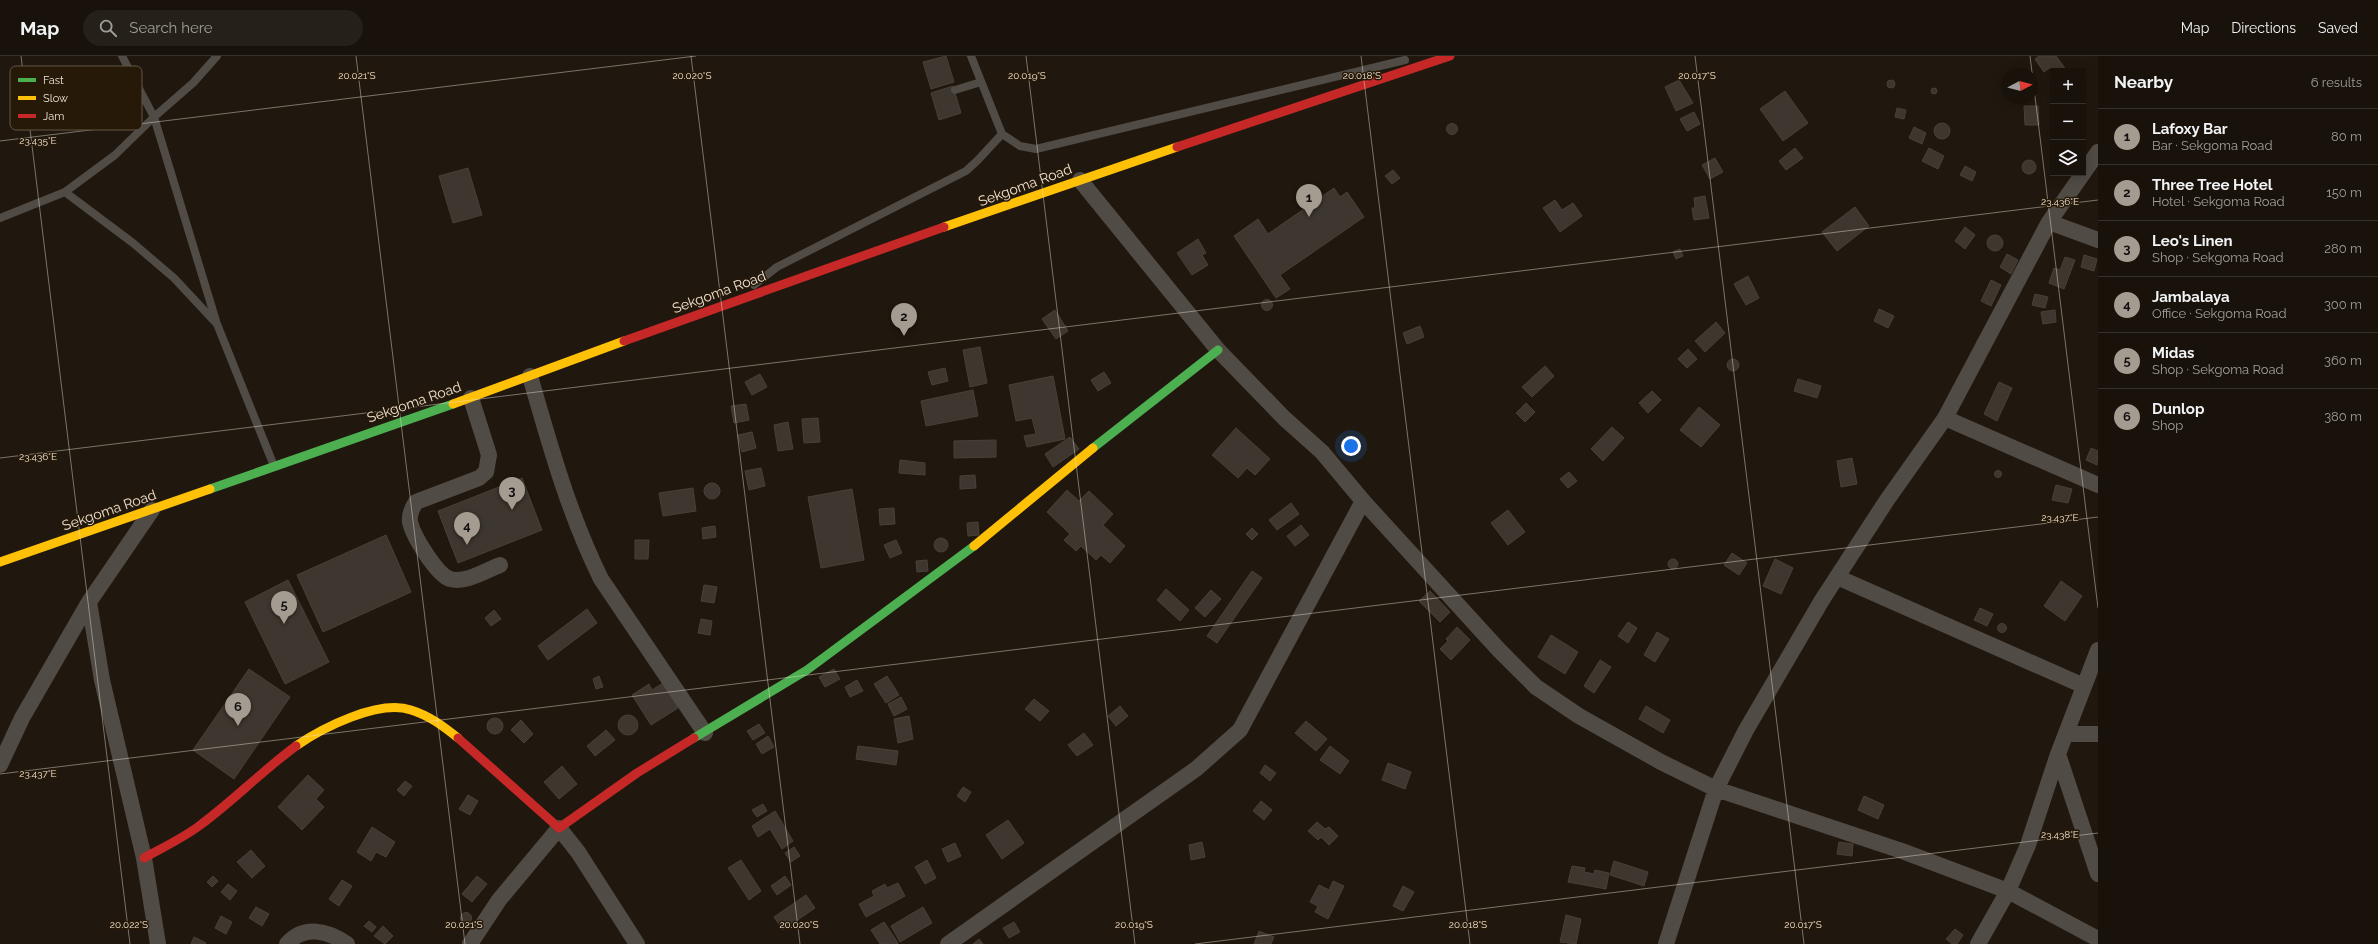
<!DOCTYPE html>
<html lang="en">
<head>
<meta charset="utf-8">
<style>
	:root { --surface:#18120a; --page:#252018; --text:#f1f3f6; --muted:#9f9e9c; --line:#36322b; --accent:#a59c91 }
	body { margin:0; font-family:Raleway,sans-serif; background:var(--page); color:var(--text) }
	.controls { position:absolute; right:12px; top:12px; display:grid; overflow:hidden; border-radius:0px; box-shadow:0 2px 10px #0003 }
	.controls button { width:36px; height:36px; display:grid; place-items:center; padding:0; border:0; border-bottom:1px solid var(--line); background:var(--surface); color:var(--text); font:20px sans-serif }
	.compass { position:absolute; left:2002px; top:12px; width:36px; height:36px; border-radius:50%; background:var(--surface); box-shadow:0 2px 10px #0003; rotate:83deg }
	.you { position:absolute; left:1351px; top:390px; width:14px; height:14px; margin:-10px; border:3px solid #fff; border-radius:50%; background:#1a73e8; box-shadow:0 0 0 6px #1a73e833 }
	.badge { display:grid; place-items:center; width:26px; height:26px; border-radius:50%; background:var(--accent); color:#111; font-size:13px; font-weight:700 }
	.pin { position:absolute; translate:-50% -33px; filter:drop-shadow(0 1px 2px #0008) }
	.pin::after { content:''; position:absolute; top:21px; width:14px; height:12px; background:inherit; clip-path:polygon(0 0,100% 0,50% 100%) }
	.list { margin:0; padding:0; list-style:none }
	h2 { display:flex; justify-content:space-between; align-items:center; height:52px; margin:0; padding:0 16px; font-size:17px }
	h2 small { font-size:13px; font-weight:400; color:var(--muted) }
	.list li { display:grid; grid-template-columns:26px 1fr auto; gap:12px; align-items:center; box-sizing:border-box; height:56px; padding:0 16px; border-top:1px solid var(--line) }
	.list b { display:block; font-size:15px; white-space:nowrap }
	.list p { margin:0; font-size:13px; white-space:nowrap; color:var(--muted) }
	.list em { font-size:13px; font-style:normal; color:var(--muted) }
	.icon { flex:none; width:22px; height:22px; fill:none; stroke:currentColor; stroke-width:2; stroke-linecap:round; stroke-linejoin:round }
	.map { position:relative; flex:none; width:2098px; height:888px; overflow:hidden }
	header { display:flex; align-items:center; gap:24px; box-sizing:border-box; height:56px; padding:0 20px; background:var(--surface); border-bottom:1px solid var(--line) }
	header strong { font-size:19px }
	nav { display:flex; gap:22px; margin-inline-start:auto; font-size:14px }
	.search { width:280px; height:36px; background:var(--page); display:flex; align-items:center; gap:10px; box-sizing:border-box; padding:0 14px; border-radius:22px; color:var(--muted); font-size:15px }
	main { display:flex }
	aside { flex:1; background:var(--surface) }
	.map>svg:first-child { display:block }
	.building { fill:#3e372f; stroke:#484139 }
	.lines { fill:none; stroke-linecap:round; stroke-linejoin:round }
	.lane { stroke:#504b44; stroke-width:8 }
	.street { stroke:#504b44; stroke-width:16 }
	.fast { stroke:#4caf50; stroke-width:9 }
	.slow { stroke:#ffc107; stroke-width:9 }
	.jam { stroke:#c62828; stroke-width:9 }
	.ticks { fill:none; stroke:#ede3d8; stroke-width:1; stroke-opacity:0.45 }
	.labels { text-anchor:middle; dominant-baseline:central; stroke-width:3; stroke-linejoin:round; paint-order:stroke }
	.street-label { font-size:14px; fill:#ede3d8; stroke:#271907 }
	.key { fill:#271907; stroke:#625646; stroke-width:1 }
	.key-label { font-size:11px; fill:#ede3d8 }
	.ticks-label { font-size:10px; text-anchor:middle; fill:#ede3d8; stroke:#271907; stroke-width:3; stroke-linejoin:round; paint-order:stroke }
</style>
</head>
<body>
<header>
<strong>Map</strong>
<div class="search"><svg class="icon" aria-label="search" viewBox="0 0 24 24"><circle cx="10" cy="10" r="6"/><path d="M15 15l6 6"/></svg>Search here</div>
<nav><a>Map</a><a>Directions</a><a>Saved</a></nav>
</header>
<main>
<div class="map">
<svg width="2098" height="888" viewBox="0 0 2098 888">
	<rect width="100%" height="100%" fill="#20180e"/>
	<path class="building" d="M 946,0 L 954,26 L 931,33 L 923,6 Z
		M 2039,0 L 2056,0 L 2067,15 L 2053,15 L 2053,17 L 2049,12 L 2044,16 L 2035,3 Z
		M 1679,24 L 1693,47 L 1676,55 L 1665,31 Z
		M1887 28a4 4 0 1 1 8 0a4 4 0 1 1-8 0Z
		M 953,30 L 961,57 L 939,64 L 931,37 Z
		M1931 35a3 3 0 1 1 6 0a3 3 0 1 1-6 0Z
		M 1785,35 L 1808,67 L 1783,85 L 1760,53 Z
		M 2024,50 L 2038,50 L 2039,69 L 2025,69 Z
		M 1897,52 L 1906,54 L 1904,63 L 1895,61 Z
		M 1694,56 L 1700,68 L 1687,75 L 1680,63 Z
		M1934 75a8 8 0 1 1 16 0a8 8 0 1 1-16 0Z
		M1446.5 73a5.5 5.5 0 1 1 11 0a5.5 5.5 0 1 1-11 0Z
		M 1914,71 L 1926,77 L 1922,88 L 1909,82 Z
		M 1795,92 L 1803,102 L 1786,114 L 1779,105 Z
		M 1929,92 L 1944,100 L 1938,113 L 1922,105 Z
		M 1715,102 L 1723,116 L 1710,123 L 1702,109 Z
		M2022 111a7 7 0 1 1 14 0a7 7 0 1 1-14 0Z
		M 1965,110 L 1976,116 L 1972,125 L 1960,119 Z
		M 468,112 L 482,159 L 453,167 L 439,120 Z
		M 1393,114 L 1400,122 L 1392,128 L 1385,120 Z
		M 1334,132 L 1340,141 L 1347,136 L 1364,161 L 1280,219 L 1290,233 L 1276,242 L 1234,180 L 1258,163 L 1268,178 Z
		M 1705,140 L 1709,162 L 1694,164 L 1692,152 L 1695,152 L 1694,142 Z
		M 1555,144 L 1562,154 L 1573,147 L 1582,160 L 1560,176 L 1543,152 Z
		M 1855,151 L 1869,170 L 1837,195 L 1822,176 Z
		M 1965,171 L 1975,179 L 1965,193 L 1955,185 Z
		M1987 187a8 8 0 1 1 16 0a8 8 0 1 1-16 0Z
		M 1198,183 L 1206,197 L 1202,199 L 1208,209 L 1192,219 L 1177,197 Z
		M 1680,193 L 1683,200 L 1676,203 L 1673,196 Z
		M 2007,198 L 2018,204 L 2011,218 L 2000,211 Z
		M 2084,199 L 2097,203 L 2094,215 L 2081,211 Z
		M 2065,201 L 2075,204 L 2064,233 L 2049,227 L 2054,212 L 2060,214 Z
		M 1748,220 L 1759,242 L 1746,249 L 1734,228 Z
		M 1991,224 L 2001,229 L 1991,250 L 1981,245 Z
		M 2035,238 L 2048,241 L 2045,252 L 2032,249 Z
		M1261.5 249a5.5 5.5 0 1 1 11 0a5.5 5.5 0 1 1-11 0Z
		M 1879,253 L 1894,260 L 1888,272 L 1874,265 Z
		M 1055,254 L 1068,275 L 1056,283 L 1042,263 Z
		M 2055,254 L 2056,266 L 2043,268 L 2041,256 Z
		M 1716,266 L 1725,277 L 1705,296 L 1695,285 Z
		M 1420,270 L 1424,281 L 1407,288 L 1403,277 Z
		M 980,291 L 987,327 L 970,331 L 963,294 Z
		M 1688,293 L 1697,303 L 1687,312 L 1678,303 Z
		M1727 309a6 6 0 1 1 12 0a6 6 0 1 1-12 0Z
		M 1545,310 L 1554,320 L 1532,341 L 1522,331 Z
		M 945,312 L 948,325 L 932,329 L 928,316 Z
		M 1104,316 L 1111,327 L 1098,335 L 1091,324 Z
		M 760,318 L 767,331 L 752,339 L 745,326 Z
		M 1053,320 L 1065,383 L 1027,391 L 1024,380 L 1036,378 L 1032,362 L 1016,365 L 1009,329 Z
		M 1798,323 L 1821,330 L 1817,342 L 1794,335 Z
		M 1999,326 L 2012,332 L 1997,365 L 1984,358 Z
		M 973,334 L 978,360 L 926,370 L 921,345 Z
		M 1652,335 L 1661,344 L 1648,357 L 1639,347 Z
		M 1526,347 L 1535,356 L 1525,366 L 1516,357 Z
		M 746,348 L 749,364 L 734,367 L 731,350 Z
		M 1699,351 L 1720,369 L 1701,391 L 1680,374 Z
		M 818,362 L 820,386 L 804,387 L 802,363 Z
		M 788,366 L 793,393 L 778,395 L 774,369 Z
		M 1612,371 L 1624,382 L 1603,405 L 1591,393 Z
		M 1236,372 L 1270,403 L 1255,419 L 1247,412 L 1238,422 L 1212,399 Z
		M 752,376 L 756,392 L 742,396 L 738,379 Z
		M 1070,381 L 1079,393 L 1053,411 L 1045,398 Z
		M 996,384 L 996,401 L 954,402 L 954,385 Z
		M 2091,392 L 2098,395 L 2097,409 L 2086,404 Z
		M 1852,402 L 1857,428 L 1841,431 L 1837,405 Z
		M 900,404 L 925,407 L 925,419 L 899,417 Z
		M 761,412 L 765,430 L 749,434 L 745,415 Z
		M1994.5 418a3.5 3.5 0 1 1 7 0a3.5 3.5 0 1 1-7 0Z
		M 1569,416 L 1577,425 L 1568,432 L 1560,423 Z
		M 975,419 L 976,432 L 960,433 L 960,420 Z
		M 522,422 L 542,474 L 458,507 L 438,455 Z
		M704 435a8 8 0 1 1 16 0a8 8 0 1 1-16 0Z
		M 2056,429 L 2072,433 L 2068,447 L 2052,444 Z
		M 693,432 L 696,455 L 663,460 L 659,437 Z
		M 852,433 L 864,504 L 821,512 L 808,441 Z
		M 1067,434 L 1079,445 L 1089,435 L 1113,458 L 1103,469 L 1125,490 L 1110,507 L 1101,499 L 1096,504 L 1081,490 L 1076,495 L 1064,484 L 1070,478 L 1047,456 Z
		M 1291,447 L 1299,458 L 1277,474 L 1269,464 Z
		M 894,452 L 895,468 L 880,469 L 879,453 Z
		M 1508,454 L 1525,476 L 1508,489 L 1491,467 Z
		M 978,466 L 979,479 L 968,480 L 967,467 Z
		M 1301,469 L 1309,479 L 1295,490 L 1287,480 Z
		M 715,470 L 716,481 L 703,483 L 702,472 Z
		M 1252,472 L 1258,478 L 1252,484 L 1246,478 Z
		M 386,479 L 411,536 L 323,576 L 297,519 Z
		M934 489a7 7 0 1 1 14 0a7 7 0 1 1-14 0Z
		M 635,484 L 649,484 L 648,503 L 635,503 Z
		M 896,484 L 902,497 L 890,502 L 884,489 Z
		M 1732,497 L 1747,507 L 1739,519 L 1724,509 Z
		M 1775,503 L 1793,512 L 1781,538 L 1763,530 Z
		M1668 508a5 5 0 1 1 10 0a5 5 0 1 1-10 0Z
		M 927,504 L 928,515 L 917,516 L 916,505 Z
		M 1252,515 L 1262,522 L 1217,587 L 1207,580 Z
		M 288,524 L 329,606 L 285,628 L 245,546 Z
		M 2061,525 L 2082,540 L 2065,565 L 2044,550 Z
		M 704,529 L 717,531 L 714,547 L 701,545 Z
		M 1166,533 L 1189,554 L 1180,565 L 1157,544 Z
		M 1211,534 L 1221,543 L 1205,561 L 1195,552 Z
		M 1430,535 L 1450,556 L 1440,566 L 1419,545 Z
		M 1980,552 L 1993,558 L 1987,570 L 1974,564 Z
		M 587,553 L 597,567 L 548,604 L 538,590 Z
		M 494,554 L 501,563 L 491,570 L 485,562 Z
		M 701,563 L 712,565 L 710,579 L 698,577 Z
		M 1628,566 L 1637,572 L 1628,587 L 1618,580 Z
		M1997.5 572a4.5 4.5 0 1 1 9 0a4.5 4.5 0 1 1-9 0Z
		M 1457,571 L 1470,584 L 1451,604 L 1440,593 L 1448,585 L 1446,583 Z
		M 1657,576 L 1669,583 L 1655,606 L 1644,599 Z
		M 1551,579 L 1578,596 L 1565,618 L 1538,601 Z
		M 1600,604 L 1611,611 L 1594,637 L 1584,630 Z
		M 249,613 L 290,641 L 234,723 L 193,694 Z
		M 834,613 L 840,623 L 825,631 L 819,621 Z
		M 599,620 L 603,631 L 596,633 L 593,623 Z
		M 887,620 L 899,639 L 886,647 L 874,628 Z
		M 857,624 L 863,635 L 850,641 L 845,631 Z
		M 663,627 L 678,652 L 651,669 L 632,639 L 649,628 L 652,634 Z
		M 901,641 L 907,653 L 894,660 L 888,648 Z
		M 1034,643 L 1049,655 L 1040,665 L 1025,653 Z
		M 1120,650 L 1128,660 L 1116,670 L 1108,660 Z
		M 1646,650 L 1670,664 L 1663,677 L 1639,663 Z
		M618 669a10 10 0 1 1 20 0a10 10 0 1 1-20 0Z
		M 909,660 L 913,683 L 898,687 L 894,663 Z
		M487 670a8 8 0 1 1 16 0a8 8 0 1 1-16 0Z
		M 521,664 L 533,678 L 524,687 L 511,674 Z
		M 1306,665 L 1327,683 L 1316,695 L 1295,677 Z
		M 759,668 L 765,677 L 753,684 L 747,675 Z
		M 606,674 L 615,684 L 595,700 L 587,690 Z
		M 1084,677 L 1093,689 L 1077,700 L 1068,689 Z
		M 768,680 L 774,691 L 762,698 L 756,688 Z
		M 858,690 L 898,695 L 896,709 L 856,703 Z
		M 1330,690 L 1349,705 L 1340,718 L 1320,704 Z
		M 1388,707 L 1411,716 L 1405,733 L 1382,724 Z
		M 1265,709 L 1276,717 L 1270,725 L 1260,717 Z
		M 562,710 L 577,728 L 559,743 L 544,726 Z
		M 308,719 L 324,734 L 316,743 L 324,751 L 302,774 L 278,751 Z
		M 405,725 L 412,730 L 404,740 L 397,734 Z
		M 963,731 L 971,736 L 965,746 L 957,740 Z
		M 468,739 L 478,745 L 470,759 L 459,753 Z
		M 1864,740 L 1884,749 L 1878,763 L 1858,754 Z
		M 1261,745 L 1272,754 L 1264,764 L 1253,755 Z
		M 763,748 L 767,755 L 757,761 L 752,754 Z
		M 775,755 L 793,785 L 782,793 L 770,773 L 758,781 L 752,770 Z
		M 1008,764 L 1024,787 L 1002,803 L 986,779 Z
		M 1317,766 L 1325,773 L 1329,771 L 1338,780 L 1329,789 L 1321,781 L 1318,784 L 1308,775 Z
		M 372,771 L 395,786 L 386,801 L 376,796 L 371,805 L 357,796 Z
		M 1202,786 L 1205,801 L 1191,804 L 1189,789 Z
		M 1839,786 L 1853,788 L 1852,800 L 1837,798 Z
		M 955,787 L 961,800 L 948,806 L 942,793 Z
		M 794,791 L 800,800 L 791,806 L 785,797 Z
		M 251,794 L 265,810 L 252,822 L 237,806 Z
		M 741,804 L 761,835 L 749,844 L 728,812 Z
		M 927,804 L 936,822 L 925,828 L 915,811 Z
		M 1614,805 L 1648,816 L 1644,830 L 1610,819 Z
		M 1572,810 L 1585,812 L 1584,816 L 1594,818 L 1595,814 L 1609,817 L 1606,833 L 1568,826 Z
		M 213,820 L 218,825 L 212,831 L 207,826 Z
		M 477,820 L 487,828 L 472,846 L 462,838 Z
		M 785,820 L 791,829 L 777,839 L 771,830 Z
		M 342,824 L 352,830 L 339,850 L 329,843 Z
		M 1333,825 L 1344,830 L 1328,863 L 1315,856 L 1318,850 L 1310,846 L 1319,829 L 1329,834 Z
		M 898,827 L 905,840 L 866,861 L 859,848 L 874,840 L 872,835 L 885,828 L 887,832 Z
		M 228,828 L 237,835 L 230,844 L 221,836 Z
		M 1403,830 L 1414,836 L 1403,855 L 1393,850 Z
		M 806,839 L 815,852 L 783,874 L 774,861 Z
		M 256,851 L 269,858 L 262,870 L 249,862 Z
		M 923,851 L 932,867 L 900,886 L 891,870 Z
		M460.5 862a5.5 5.5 0 1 1 11 0a5.5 5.5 0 1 1-11 0Z
		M 1566,859 L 1581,863 L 1576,888 L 1560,886 Z
		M 221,860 L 232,866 L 226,878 L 215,872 Z
		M 369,865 L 376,871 L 372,876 L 364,870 Z
		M 884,866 L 898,887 L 897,888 L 880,888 L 871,874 Z
		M 1014,866 L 1020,876 L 1009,882 L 1003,872 Z
		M 383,870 L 393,880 L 385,888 L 374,880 Z
		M 1955,873 L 1963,879 L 1957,888 L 1952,888 L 1946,883 Z
		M 1259,875 L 1274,881 L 1271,888 L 1254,888 Z
		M 194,881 L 206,887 L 205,888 L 191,888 Z
		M 979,883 L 983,888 L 973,888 Z"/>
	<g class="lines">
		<path class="lane" d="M 971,0 L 1002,78 L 1020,90 L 1036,93 L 1405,4
			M 955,34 L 981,26
			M 65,136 L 133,187 L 174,222 L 217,268 L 274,410
			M 0,162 L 65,136 L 115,99 L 154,61 L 122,0
			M 754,229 L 777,211 L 966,115 L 977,105 L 1002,78
			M 216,265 L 154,61 L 193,27 L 217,0"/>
		<path class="street" d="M 2049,166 L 2098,184
			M 530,320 C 550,390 569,458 601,523 L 705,677
			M 471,342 L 489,399 L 486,416 L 479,422 L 416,446 C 412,452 409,459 410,466 C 413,480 437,519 450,523 C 465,528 487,514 500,509
			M 1945,362 L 2098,429
			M 1363,445 L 1499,594 L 1536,631 L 1579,660 L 1661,706 L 1716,733 L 1902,795 L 2008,835 L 2098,883
			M 1837,521 L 2084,630
			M 89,546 L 102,624 L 144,802 L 158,888
			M 2068,678 L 2098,678
			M 2058,698 L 2098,818
			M 0,709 L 22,662 L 89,546 L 152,454
			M 287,888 C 304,868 329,875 347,888
			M 470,888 L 499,844 L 559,772 L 578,796 L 637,888
			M 948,888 L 1196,713 L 1240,674 L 1363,445 L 1322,396 L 1284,362 L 1218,294 L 1080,124
			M 1666,888 L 1716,733 L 1746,674 L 1822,544 L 1887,444 L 1945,362 L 2049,166 L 2098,96
			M 1978,888 L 2008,835 L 2028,789 L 2058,698 L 2098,594"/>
		<path class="fast" d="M 1093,392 L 1218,294
			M 210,433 L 453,348
			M 694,682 L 807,614 L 974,490"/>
		<path class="slow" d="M 944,171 L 1177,91
			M 453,348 L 624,285
			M 974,490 L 1093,392
			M 0,506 L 210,433
			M 296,690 C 322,672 379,643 411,654 C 430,660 443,670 458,682"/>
		<path class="jam" d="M 1177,91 L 1450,0
			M 624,285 L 944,171
			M 458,682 L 559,772 L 637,717 L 694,682
			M 144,802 C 162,792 183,782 199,770 C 233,745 262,715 296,690"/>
	</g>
	<path class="ticks" d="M 21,0 L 130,888M 356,0 L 465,888M 691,0 L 800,888M 1026,0 L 1135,888M 1361,0 L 1470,888M 1695,0 L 1804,888M 2030,0 L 2098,552M 0,85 L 696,0M 0,402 L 2098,144M 0,718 L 2098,461M 1195,888 L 2098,777"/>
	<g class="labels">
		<g class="street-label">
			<text transform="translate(1025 129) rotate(-20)">Sekgoma Road</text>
			<text transform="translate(719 236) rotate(-20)">Sekgoma Road</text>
			<text transform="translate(414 346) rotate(-19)">Sekgoma Road</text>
			<text transform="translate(109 454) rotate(-19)">Sekgoma Road</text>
		</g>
	</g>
	<rect x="10" y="10" width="132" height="64" rx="6" class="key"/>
	<rect x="18" y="22" width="18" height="4" fill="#4caf50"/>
	<rect x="18" y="40" width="18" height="4" fill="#ffc107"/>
	<rect x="18" y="58" width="18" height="4" fill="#c62828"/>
	<g class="key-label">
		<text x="43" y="28">Fast</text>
		<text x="43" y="46">Slow</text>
		<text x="43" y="64">Jam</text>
	</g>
	<g class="ticks-label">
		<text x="357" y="23">20.021°S</text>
		<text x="692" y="23">20.020°S</text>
		<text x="1027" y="23">20.019°S</text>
		<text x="1362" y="23">20.018°S</text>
		<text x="1697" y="23">20.017°S</text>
		<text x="38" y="88">23.435°E</text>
		<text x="2060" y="149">23.436°E</text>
		<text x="38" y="404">23.436°E</text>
		<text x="2060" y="465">23.437°E</text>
		<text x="38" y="721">23.437°E</text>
		<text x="2060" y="782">23.438°E</text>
		<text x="129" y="872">20.022°S</text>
		<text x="464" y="872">20.021°S</text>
		<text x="799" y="872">20.020°S</text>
		<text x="1134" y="872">20.019°S</text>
		<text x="1468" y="872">20.018°S</text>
		<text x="1803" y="872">20.017°S</text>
	</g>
</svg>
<div class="controls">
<button>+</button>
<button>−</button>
<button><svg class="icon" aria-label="layers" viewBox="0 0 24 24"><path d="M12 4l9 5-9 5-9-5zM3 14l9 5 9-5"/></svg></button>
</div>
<svg class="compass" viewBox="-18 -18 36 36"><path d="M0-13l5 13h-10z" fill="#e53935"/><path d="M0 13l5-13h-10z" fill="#9f9e9c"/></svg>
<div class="you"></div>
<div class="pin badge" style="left:1309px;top:161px">1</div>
<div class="pin badge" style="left:904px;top:280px">2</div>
<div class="pin badge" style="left:512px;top:454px">3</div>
<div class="pin badge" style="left:467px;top:489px">4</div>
<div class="pin badge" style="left:284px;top:568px">5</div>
<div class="pin badge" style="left:238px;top:670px">6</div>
</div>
<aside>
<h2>Nearby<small>6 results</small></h2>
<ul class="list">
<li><span class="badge">1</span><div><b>Lafoxy Bar</b><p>Bar · Sekgoma Road</p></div><em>80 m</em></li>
<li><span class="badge">2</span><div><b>Three Tree Hotel</b><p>Hotel · Sekgoma Road</p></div><em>150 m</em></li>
<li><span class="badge">3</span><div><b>Leo's Linen</b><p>Shop · Sekgoma Road</p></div><em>280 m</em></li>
<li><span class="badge">4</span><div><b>Jambalaya</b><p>Office · Sekgoma Road</p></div><em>300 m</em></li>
<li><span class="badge">5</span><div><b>Midas</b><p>Shop · Sekgoma Road</p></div><em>360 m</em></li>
<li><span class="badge">6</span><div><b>Dunlop</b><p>Shop</p></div><em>380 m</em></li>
</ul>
</aside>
</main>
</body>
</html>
